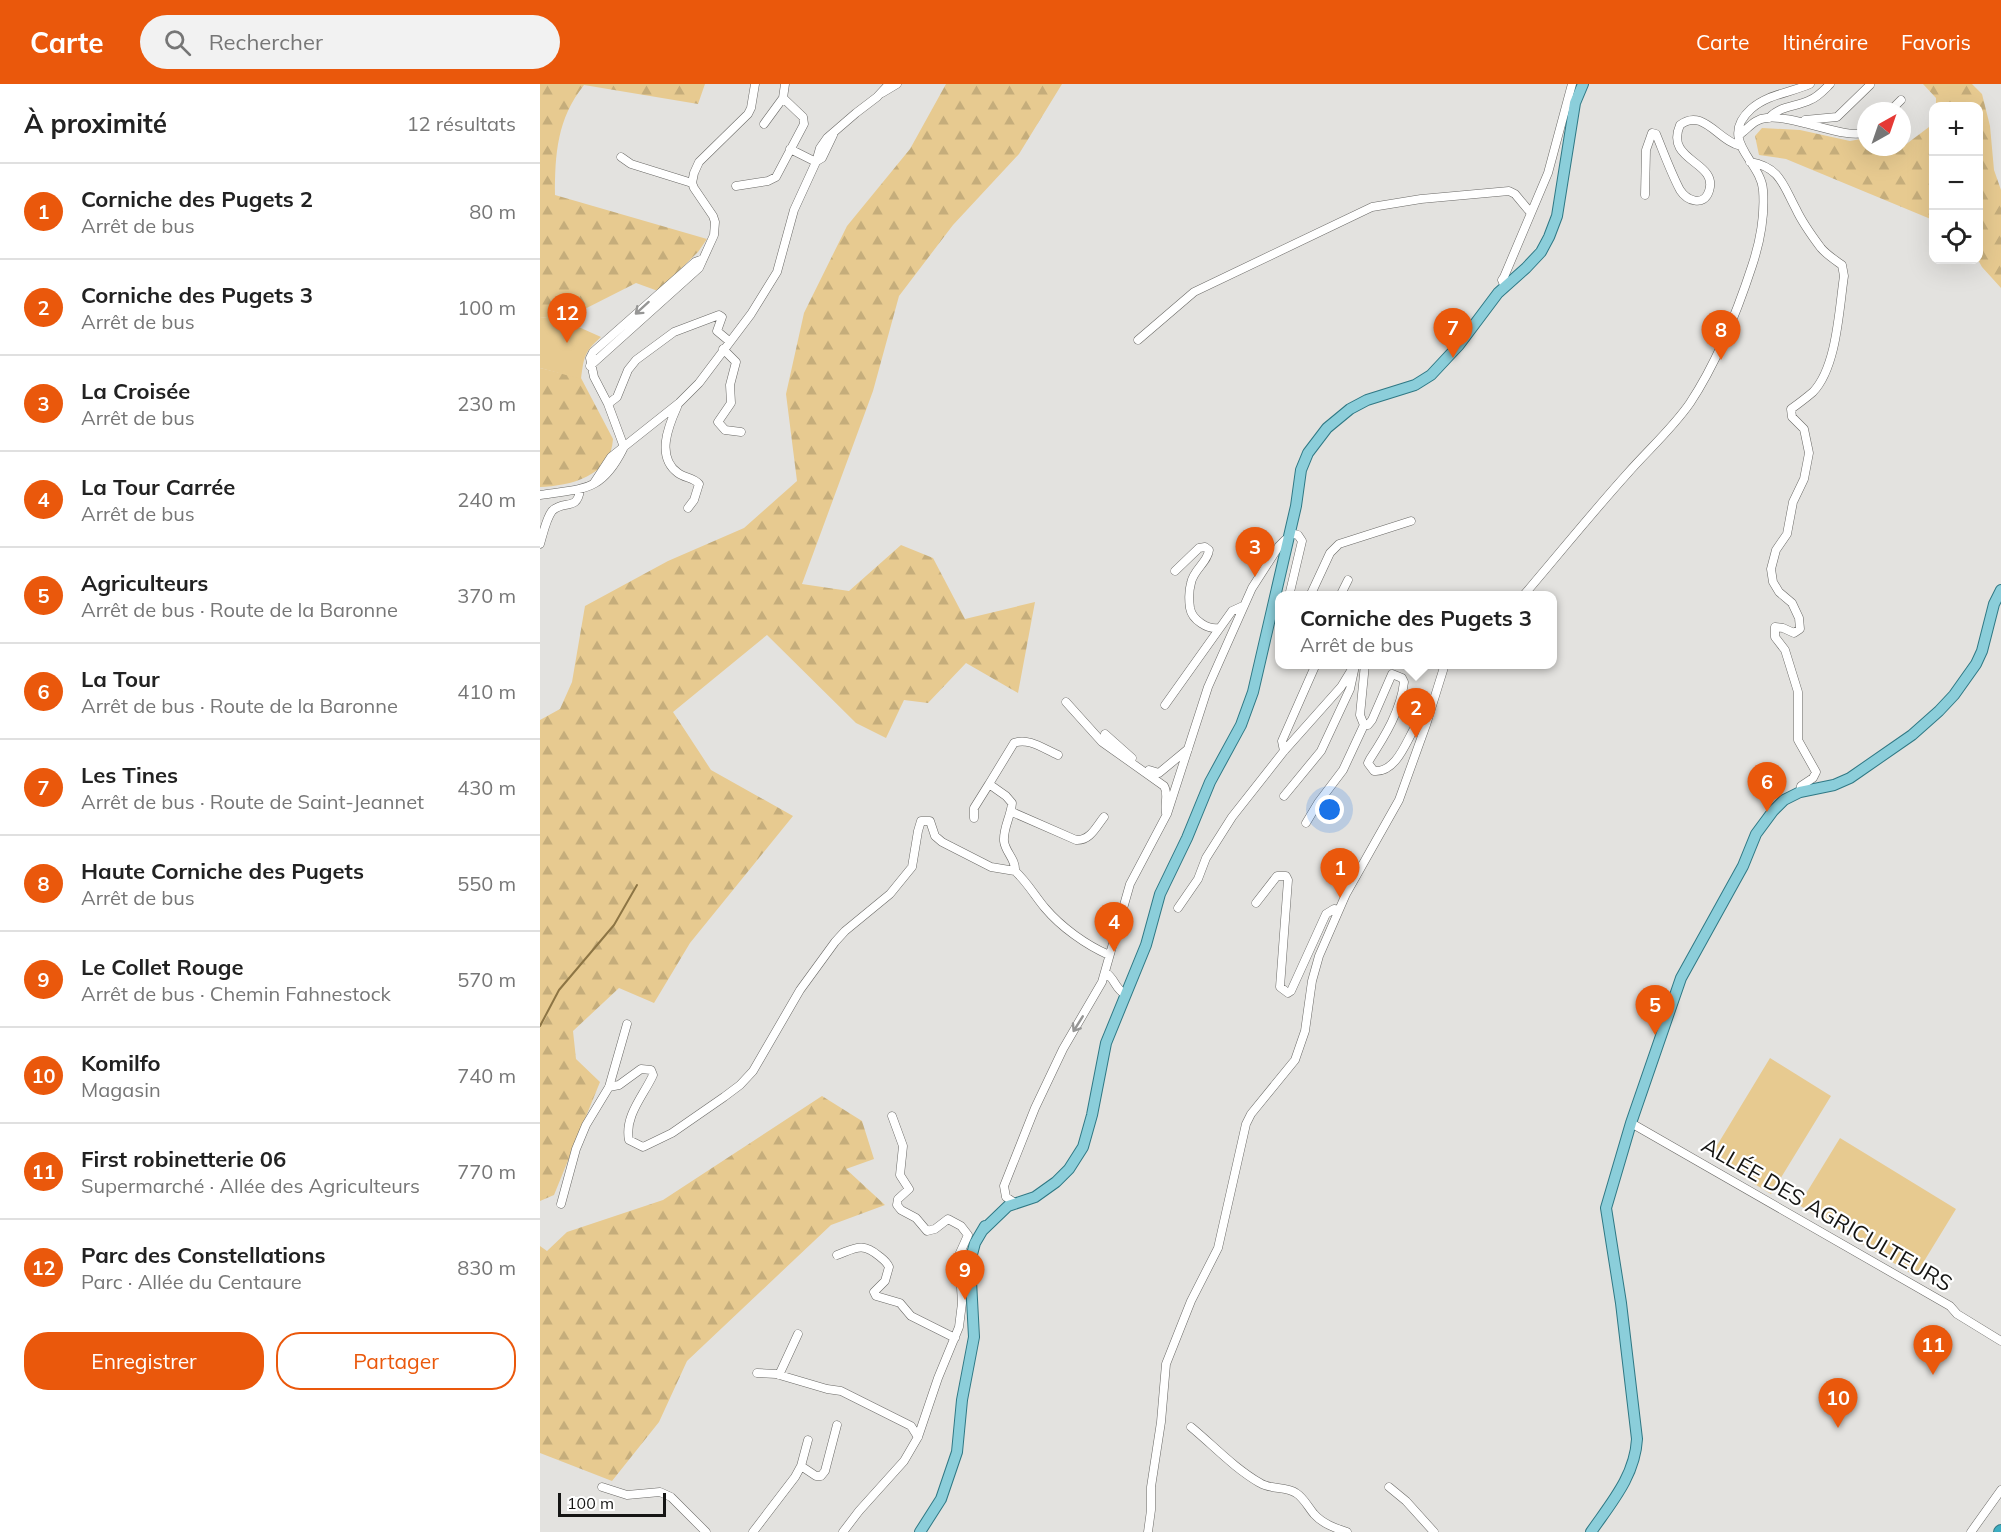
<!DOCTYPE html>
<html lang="fr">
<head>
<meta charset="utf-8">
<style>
	:root { --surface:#fff; --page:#f2f2f2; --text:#222; --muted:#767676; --line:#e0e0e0; --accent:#ea580c }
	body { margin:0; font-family:Mulish,sans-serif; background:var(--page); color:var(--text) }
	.controls { position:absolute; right:18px; top:18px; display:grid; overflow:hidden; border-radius:12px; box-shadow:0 6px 24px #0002 }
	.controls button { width:54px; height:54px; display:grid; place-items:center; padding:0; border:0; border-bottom:2px solid var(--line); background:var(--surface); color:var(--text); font:30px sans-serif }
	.compass { position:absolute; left:1317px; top:18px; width:54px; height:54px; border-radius:50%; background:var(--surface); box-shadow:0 6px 24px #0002; rotate:40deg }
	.scale { position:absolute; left:18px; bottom:15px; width:108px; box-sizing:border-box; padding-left:6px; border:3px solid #151514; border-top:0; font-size:16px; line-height:21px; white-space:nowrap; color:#151514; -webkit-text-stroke:4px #fff; paint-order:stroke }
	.you { position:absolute; left:790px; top:726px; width:21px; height:21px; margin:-15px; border:4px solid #fff; border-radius:50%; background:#1a73e8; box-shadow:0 0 0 9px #1a73e833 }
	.badge { display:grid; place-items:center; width:39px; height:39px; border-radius:50%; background:var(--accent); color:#fff; font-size:20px; font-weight:700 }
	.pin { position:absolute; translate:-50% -50px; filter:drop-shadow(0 2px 3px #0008) }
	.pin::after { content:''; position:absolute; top:32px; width:21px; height:18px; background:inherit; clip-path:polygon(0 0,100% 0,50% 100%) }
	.popup { position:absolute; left:735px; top:507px; width:282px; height:78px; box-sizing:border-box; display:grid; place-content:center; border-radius:12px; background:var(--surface); filter:drop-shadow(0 2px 4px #0005); font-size:20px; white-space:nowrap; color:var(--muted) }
	.popup b { font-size:22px; color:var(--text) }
	.popup::after { content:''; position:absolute; left:50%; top:100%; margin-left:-12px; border:12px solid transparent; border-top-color:var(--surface) }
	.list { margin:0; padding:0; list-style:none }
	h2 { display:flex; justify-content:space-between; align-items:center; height:78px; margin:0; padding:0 24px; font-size:26px }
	h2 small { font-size:20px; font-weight:400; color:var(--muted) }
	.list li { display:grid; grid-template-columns:39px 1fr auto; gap:18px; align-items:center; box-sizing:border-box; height:96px; padding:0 24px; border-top:2px solid var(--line) }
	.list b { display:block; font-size:22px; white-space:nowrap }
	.list p { margin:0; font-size:20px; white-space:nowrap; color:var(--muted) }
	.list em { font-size:20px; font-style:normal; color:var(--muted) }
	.actions { display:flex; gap:12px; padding:18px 24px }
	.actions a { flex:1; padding:14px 0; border:2px solid var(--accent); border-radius:24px; text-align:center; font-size:21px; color:var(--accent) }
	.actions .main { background:var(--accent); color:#fff }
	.icon { flex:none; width:33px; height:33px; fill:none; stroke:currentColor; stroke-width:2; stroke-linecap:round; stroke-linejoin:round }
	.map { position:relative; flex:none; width:1461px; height:1448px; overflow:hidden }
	header { display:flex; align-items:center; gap:36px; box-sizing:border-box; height:84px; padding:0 30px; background:var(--accent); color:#fff }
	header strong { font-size:28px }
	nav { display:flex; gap:33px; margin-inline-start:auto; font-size:21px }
	.search { width:420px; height:54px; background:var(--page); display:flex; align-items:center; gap:15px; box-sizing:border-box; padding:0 21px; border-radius:33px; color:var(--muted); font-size:22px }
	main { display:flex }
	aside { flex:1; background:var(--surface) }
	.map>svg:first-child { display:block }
	.forest { fill:url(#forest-firs) }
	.park { fill:#e7ca90 }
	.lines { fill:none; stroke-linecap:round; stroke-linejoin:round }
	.stream { stroke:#8d7544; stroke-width:2 }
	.minor-casing { stroke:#6a6966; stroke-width:9 }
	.major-casing { stroke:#2f7884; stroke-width:12 }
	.highway-casing { stroke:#2f7884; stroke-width:14 }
	.minor { stroke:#fff; stroke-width:8 }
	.major { stroke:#8bceda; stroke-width:10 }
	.highway { stroke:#3dadc1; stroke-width:12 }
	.oneway { stroke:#969695 }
	.labels { text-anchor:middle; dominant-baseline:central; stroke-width:4.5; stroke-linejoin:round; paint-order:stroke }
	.street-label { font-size:22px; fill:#151514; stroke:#fff }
</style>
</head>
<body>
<header>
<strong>Carte</strong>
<div class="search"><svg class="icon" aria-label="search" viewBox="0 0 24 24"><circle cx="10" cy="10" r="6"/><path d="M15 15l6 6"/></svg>Rechercher</div>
<nav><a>Carte</a><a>Itinéraire</a><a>Favoris</a></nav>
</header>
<main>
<aside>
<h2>À proximité<small>12 résultats</small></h2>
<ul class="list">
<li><span class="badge">1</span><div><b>Corniche des Pugets 2</b><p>Arrêt de bus</p></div><em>80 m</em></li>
<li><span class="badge">2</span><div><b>Corniche des Pugets 3</b><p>Arrêt de bus</p></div><em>100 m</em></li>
<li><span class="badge">3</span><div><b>La Croisée</b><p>Arrêt de bus</p></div><em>230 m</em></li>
<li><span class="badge">4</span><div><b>La Tour Carrée</b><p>Arrêt de bus</p></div><em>240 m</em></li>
<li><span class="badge">5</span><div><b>Agriculteurs</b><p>Arrêt de bus · Route de la Baronne</p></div><em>370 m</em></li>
<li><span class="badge">6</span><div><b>La Tour</b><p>Arrêt de bus · Route de la Baronne</p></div><em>410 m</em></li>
<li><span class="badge">7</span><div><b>Les Tines</b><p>Arrêt de bus · Route de Saint-Jeannet</p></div><em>430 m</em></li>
<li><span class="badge">8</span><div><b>Haute Corniche des Pugets</b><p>Arrêt de bus</p></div><em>550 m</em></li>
<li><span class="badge">9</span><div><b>Le Collet Rouge</b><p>Arrêt de bus · Chemin Fahnestock</p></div><em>570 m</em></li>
<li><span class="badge">10</span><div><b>Komilfo</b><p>Magasin</p></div><em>740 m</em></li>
<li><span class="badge">11</span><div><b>First robinetterie 06</b><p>Supermarché · Allée des Agriculteurs</p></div><em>770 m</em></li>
<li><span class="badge">12</span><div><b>Parc des Constellations</b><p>Parc · Allée du Centaure</p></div><em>830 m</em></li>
</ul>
<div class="actions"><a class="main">Enregistrer</a><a>Partager</a></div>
</aside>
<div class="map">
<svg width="1461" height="1448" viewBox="0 0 1461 1448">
	<defs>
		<pattern id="forest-firs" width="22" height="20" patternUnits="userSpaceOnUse" patternTransform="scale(1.5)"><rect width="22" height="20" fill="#e7ca90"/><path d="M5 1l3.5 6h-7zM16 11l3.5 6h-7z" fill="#c5ad7b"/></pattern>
	</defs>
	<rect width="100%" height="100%" fill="#e3e2df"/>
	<path class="forest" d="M 0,0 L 165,0 L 158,20 L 44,1 C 17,35 15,70 15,111 L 167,155 L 158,168 L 118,207 L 96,199 L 23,236 L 0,233 Z
		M 406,0 L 522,0 L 479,70 L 413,141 L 359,212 L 333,307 L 262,500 L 309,507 L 361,461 L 393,474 L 425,535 L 495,518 L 478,609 L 426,579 L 388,619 L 364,616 L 346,654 L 316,639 L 227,551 L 133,628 L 171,686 L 253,732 L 150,859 L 114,919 L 79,904 L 33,947 L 36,975 L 60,998 L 14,1111 L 0,1117 L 0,636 L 20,625 L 32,598 L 45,522 L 128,477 L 204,444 L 257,397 L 246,310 L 264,229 L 307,142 L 370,65 Z
		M 1383,0 L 1432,0 L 1442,10 L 1450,42 L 1454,86 L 1461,106 L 1461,204 L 1442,183 L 1438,176 L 1438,22 L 1396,22 L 1396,14 Z
		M 1393,40 L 1393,136 L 1246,75 L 1219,71 L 1215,52 L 1222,44 L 1260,46 L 1310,57 L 1326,54 L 1326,63 L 1336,63 L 1346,71 L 1361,64 Z
		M 0,284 L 41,294 L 73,355 C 71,392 30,402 0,403 Z
		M 282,1012 L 322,1037 L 334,1075 L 306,1085 L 345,1121 L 291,1141 L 147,1277 L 119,1338 L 72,1397 L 0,1369 L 0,1162 L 7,1167 L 27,1148 L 123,1116 Z"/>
	<path class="park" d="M 0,233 L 23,236 L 61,253 C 44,268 44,273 41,295 L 0,284 Z
		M 1230,974 L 1291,1012 L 1231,1110 L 1170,1073 Z
		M 1300,1054 L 1416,1125 L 1375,1192 L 1259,1121 Z"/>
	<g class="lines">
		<path class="stream" d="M 0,942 L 19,906 L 74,841 L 97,801"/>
		<g class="minor-casing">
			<path id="minor" d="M 342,9 L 357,0
				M 1350,27 L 1361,16
				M 1229,34 C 1241,21 1256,23 1270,16 C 1278,13 1284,6 1290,0
				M 1265,36 L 1297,33 L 1330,1
				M 224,40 L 243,14
				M 1199,51 C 1208,45 1214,35 1226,34 C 1253,30 1308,57 1326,48
				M 250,65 L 276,78
				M 81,73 L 91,80 L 152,99
				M 277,77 L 282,74 L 293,51
				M 1210,78 C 1240,83 1243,101 1256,125 C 1262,138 1272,152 1281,164 C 1287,171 1295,176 1302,181 L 1304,192 C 1299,225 1297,283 1273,308 C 1266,314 1258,320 1251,325 L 1252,333 L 1264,345 L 1269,369 L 1264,395 L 1253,418 L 1247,450 L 1236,466 L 1231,485 L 1233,498 L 1239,508 L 1252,519 L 1259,534 L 1260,545 L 1254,549 L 1243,544 L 1235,543 L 1235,553 L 1245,566 L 1258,608 L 1258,656 L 1276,688 L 1273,694 L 1261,702 L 1260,708
				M 196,102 L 228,97 L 236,93 L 264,40 L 263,33 L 243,14 L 245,0
				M 1105,111 L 1106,66 L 1112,49 L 1116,50 C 1123,67 1131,89 1140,106 C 1147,117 1164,123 1169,107 C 1179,77 1124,78 1140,41 C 1163,23 1179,58 1201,62
				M 965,203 L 962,196 L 964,193 L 1008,89 L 1032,0
				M 598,256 L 654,208 L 832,123 L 881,115 L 969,107 L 975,110 L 990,128
				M 183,265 L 196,278 L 190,301 L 191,319 L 178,338 L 185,346 L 201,348
				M 50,282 L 159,184 L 174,151 L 175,138 L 173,132 L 154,104 L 152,99 L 154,89 L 159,78 L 208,30 L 211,24 L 215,0
				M 68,320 L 77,313 L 88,286 L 96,276 L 134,248 L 179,231 L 182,233 L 177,247 L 189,257
				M 137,323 C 128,343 116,373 138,389 C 145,394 154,394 159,400 L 154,416 L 148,424
				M 84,363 L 68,320 L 54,293 L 50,274 L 53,268 L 155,178 L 163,175
				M 54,399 L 71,373 L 139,319 L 159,299 L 211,230 L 237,188 L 254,126 L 276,78 L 280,64 L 287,54 L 316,29 L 337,13 L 349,0
				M 0,411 C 43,404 61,409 83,365
				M 0,460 C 3,450 6,435 12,427 C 24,415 37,428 40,406
				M 635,487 L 659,464 L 665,463 L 669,466 C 668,478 653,486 651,499 C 649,506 649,517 650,524 C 652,536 668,546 679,544
				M 749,512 L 762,457 L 758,451 L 750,449
				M 770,512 L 790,469 L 799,460 L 871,437
				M 800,512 L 808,496
				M 983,512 C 1018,471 1051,430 1087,390 C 1107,367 1132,345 1150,319 C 1177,278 1197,228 1212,182 C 1220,158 1225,132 1223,106 C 1221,77 1177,56 1211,25 C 1228,10 1250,9 1270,0
				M 825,580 L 820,631 L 824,641 L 828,641 L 832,636 L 852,590 L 862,594 L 864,598 C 861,626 845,652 830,675 L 828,679 L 834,687 C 856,689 866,658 875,643 L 879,640 L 886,641
				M 526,618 L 562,658 L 624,702 C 629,710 624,719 626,729
				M 625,621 L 692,527 L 703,522
				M 565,650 L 592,674
				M 744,667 L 742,657 L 776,580
				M 609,686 L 619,689 L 648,665
				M 744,712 L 781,667 L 810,605 L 815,582
				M 472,728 L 536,756 C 550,757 556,743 564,733
				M 434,734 L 434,724 L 449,700
				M 766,739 L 778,719 L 803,686 L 824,641
				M 475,787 C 476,775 465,768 464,757 C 463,744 471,732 472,719 L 466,712 L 449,700 L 474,659 C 488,653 504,665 518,671
				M 716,819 L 737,792 L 746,792 L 748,796 L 740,903 L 748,909 L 751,907 L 786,830 L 794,825 L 799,826
				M 638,824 L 658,795 L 666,774 L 692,733 L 744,667 L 801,603 L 815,580
				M 565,888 C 575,894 575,905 585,910
				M 69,1003 L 79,1001 L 101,985 L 111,986 L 113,991 C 104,1011 84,1032 89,1056 L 103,1063 L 132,1049 L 184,1013 L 200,1001 L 213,987 L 260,906 L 295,858 L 305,847 L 350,810 L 372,783 L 378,747 L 381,737 L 390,737 L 395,752 L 402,758 L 451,783 L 475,787 C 487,798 495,812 505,824 C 521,843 546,861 569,871
				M 352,1032 L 363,1062 L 360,1091 L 369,1105 L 358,1115 L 357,1121 L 361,1126 L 376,1134 L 387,1147 L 395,1145 L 408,1135 L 421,1142 L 428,1151 L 419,1171 L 423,1181
				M 1091,1039 L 1410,1222 L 1417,1230 L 1461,1257
				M 475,1119 L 466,1113 L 464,1102 L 495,1024 L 523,965 L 562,898 L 590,800 L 627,730 L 668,603 L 712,504 L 739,462 L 745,456 L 748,456
				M 21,1120 L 36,1065 L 46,1041 L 69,1003 L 87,940
				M 297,1171 C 316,1164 322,1158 339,1172 C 344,1176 347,1178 349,1183 L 345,1197 L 334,1208 L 336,1212 L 360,1219 L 371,1232 L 415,1254
				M 217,1289 L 236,1290 L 287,1305 L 301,1307 L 371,1342 L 378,1353
				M 239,1291 L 258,1250
				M 651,1343 C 674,1362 694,1384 720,1399 C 731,1406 746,1402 756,1409 C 764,1414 768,1423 774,1430 C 783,1440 795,1444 807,1448
				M 261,1382 L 276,1392 L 281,1392 L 285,1387 L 297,1341
				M 62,1403 L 87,1411 L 120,1408 L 131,1413 L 166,1448
				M 849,1403 L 866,1417 L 894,1448
				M 213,1448 L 255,1393 L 261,1382 L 268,1356
				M 303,1448 L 319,1427 L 364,1377 L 378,1353 L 398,1294 L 419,1243 L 422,1219 L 420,1187 L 423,1181 L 430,1178
				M 608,1448 L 611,1426 L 611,1403 L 621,1338 L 626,1280 L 651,1217 L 678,1164 L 706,1040 L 711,1030 L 755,976 L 765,947 L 772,897 L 779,872 L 806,810 L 859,716 L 886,641 L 905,580
				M 1431,1448 L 1461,1406"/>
		</g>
		<g class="major-casing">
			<path id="major" d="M 442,1147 L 468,1122 L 495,1113 L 516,1098 L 529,1085 L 543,1063 L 552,1031 L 566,959 L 606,861 L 620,810 L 647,754 L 670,698 L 701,641 L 713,608 L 756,422 L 761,386 L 768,369 L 787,344 L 810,325 L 827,316 L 875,301 L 891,291 L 919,261 L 958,209 L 986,184 L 1001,168 L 1009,153 L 1017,132 L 1035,19 L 1043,0
				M 380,1448 L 401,1415 L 417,1368 L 422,1316 L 434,1253 L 430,1178 L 435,1159 L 445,1142
				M 1051,1448 C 1071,1419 1095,1392 1097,1355 L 1081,1219 L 1066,1124 L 1091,1039 L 1141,894 L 1203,782 L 1216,750 L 1233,727 L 1244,716 L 1260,708 L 1294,701 L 1310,694 L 1372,651 L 1399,627 L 1414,611 L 1436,580 L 1442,567 L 1454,520 L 1461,506"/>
		</g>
		<g class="highway-casing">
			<path id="highway" d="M 1460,1448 L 1461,1447"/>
		</g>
		<use href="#minor" class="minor"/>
		<use href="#major" class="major"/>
		<use href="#highway" class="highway"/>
	</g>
	<defs><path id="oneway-shaft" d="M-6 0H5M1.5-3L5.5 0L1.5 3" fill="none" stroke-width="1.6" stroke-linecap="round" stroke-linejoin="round" transform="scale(1.5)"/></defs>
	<g class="oneway">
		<use href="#oneway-shaft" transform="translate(102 224) rotate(138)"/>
		<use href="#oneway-shaft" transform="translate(538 940) rotate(122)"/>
	</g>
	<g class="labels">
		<g class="street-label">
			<text transform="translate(1287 1130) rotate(30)">ALLÉE DES AGRICULTEURS</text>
		</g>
	</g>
</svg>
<div class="controls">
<button>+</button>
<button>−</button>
<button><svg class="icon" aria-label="locate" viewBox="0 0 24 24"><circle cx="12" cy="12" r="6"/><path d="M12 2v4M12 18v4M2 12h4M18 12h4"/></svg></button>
</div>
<svg class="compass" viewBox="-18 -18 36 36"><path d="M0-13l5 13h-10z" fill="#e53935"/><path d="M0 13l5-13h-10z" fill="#767676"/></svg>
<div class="scale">100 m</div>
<div class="you"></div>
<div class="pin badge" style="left:800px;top:814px">1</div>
<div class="pin badge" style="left:876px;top:654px">2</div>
<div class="popup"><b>Corniche des Pugets 3</b>Arrêt de bus</div>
<div class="pin badge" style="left:715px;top:493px">3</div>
<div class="pin badge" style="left:574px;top:868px">4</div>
<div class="pin badge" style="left:1115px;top:951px">5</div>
<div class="pin badge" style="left:1227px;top:728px">6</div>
<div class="pin badge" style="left:913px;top:274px">7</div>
<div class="pin badge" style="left:1181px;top:276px">8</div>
<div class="pin badge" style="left:425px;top:1216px">9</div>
<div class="pin badge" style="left:1298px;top:1344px">10</div>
<div class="pin badge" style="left:1393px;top:1291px">11</div>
<div class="pin badge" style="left:27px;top:259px">12</div>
</div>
</main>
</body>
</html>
